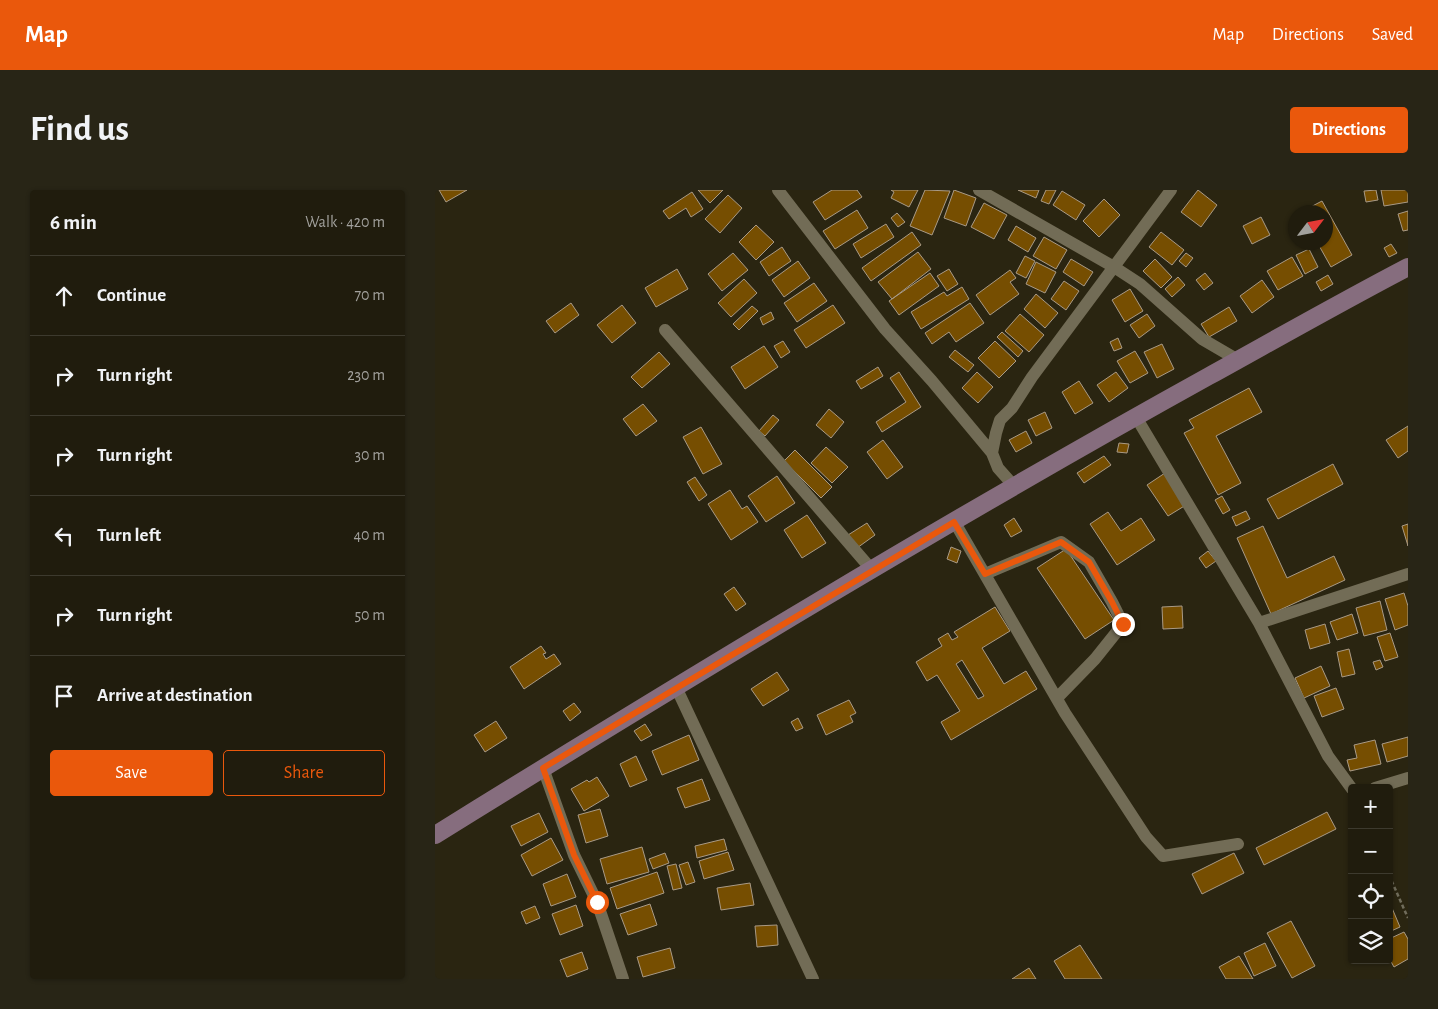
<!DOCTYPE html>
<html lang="en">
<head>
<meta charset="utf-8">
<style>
	:root { --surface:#201c0d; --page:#282516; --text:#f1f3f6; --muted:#a2a19d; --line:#3d3a2e; --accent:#ea580c }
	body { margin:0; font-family:"Alegreya Sans",sans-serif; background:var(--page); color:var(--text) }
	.controls { position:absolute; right:15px; bottom:15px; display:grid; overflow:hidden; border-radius:5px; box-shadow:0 1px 4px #0004 }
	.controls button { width:45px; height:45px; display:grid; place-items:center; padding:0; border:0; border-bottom:1px solid var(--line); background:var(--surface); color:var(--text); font:25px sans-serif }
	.compass { position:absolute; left:853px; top:15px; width:45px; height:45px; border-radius:50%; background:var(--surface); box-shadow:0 1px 4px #0004; rotate:58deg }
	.stop { position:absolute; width:15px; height:15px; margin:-11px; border:4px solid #ea580c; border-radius:50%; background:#fff }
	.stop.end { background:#ea580c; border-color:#fff; box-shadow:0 1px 5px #0008 }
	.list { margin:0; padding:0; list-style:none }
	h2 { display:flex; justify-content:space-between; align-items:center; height:65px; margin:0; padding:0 20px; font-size:21px }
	h2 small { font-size:16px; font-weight:400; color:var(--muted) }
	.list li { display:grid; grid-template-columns:32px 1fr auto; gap:15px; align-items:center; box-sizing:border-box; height:80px; padding:0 20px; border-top:1px solid var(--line) }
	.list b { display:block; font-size:19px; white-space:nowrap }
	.list em { font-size:16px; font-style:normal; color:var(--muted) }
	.actions { display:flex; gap:10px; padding:15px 20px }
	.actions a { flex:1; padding:11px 0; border:1px solid var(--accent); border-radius:5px; text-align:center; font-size:18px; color:var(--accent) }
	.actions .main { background:var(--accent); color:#fff }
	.icon { flex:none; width:28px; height:28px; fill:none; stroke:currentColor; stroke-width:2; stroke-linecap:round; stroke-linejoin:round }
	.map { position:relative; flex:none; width:973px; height:789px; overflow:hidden; border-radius:5px }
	header { display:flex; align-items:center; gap:30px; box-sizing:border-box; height:70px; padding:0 25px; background:var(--accent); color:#fff }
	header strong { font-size:24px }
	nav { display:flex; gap:28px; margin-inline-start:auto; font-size:18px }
	.intro { display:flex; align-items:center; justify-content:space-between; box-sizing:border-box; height:120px; padding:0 30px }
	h1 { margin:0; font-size:35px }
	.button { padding:12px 22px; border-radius:5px; background:var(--accent); color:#fff; font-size:18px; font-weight:700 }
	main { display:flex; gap:30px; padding:0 30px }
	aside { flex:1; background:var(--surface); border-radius:5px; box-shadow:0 1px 4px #0004 }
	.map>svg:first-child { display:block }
	.building { fill:#764e01; stroke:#a99a86; fill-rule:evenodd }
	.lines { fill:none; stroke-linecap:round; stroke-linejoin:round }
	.path { stroke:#706c5b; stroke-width:2.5; stroke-dasharray:4 2.5; stroke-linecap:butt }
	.street { stroke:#726c56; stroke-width:12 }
	.secondary { stroke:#866d7e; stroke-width:18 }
	.route { stroke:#ea580c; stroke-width:6 }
</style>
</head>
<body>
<header>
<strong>Map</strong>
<nav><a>Map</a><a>Directions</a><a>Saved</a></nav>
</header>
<div class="intro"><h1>Find us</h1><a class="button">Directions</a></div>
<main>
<aside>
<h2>6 min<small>Walk · 420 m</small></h2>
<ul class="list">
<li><svg class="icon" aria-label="ahead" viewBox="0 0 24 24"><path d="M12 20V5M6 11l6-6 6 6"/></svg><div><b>Continue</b></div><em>70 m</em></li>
<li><svg class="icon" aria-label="right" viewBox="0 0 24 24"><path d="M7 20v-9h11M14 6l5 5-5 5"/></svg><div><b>Turn right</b></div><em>230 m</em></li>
<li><svg class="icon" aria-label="right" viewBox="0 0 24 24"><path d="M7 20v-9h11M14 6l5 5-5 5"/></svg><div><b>Turn right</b></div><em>30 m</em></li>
<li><svg class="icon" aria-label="left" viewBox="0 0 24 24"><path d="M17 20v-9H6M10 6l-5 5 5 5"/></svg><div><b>Turn left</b></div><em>40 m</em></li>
<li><svg class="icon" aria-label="right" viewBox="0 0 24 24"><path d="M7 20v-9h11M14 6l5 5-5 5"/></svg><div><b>Turn right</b></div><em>50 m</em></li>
<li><svg class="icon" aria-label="arrive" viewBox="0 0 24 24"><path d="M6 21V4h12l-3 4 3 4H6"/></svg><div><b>Arrive at destination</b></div></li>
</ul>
<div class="actions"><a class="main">Save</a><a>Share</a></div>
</aside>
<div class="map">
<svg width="973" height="789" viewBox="0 0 973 789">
	<rect width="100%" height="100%" fill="#2a2511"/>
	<path class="building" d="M 4,0 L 32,0 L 11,12 Z
		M 263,0 L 288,0 L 275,13 Z
		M 397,0 L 422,0 L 427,7 L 390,30 L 378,12 Z
		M 456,0 L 483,0 L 474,17 L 456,8 L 459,2 Z
		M 490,0 L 515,1 L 497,45 L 475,36 Z
		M 519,0 L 541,8 L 531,36 L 509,28 Z
		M 583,0 L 604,0 L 601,8 Z
		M 611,0 L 621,0 L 614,14 L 606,11 Z
		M 763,0 L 782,15 L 766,37 L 746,22 Z
		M 941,0 L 943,10 L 931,12 L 929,1 Z
		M 946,0 L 973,0 L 973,12 L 949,16 Z
		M 627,1 L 650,15 L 641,30 L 618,15 Z
		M 257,2 L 268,19 L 256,27 L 251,18 L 234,29 L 228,21 Z
		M 293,5 L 307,18 L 285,43 L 270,29 Z
		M 669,9 L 685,25 L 664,47 L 648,31 Z
		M 887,11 L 917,65 L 896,77 L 882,52 L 891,52 L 891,22 L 866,22 Z
		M 549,13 L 572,25 L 559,49 L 536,37 Z
		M 422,20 L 433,38 L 400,59 L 388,41 Z
		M 973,21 L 973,40 L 968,41 L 963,24 Z
		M 462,23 L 470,32 L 463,37 L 456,28 Z
		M 826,27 L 835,45 L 817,54 L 808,36 Z
		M 451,34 L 459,47 L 426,68 L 418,54 Z
		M 321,35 L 339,52 L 321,70 L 304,52 Z
		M 581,36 L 601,48 L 593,62 L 573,50 Z
		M 477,42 L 486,55 L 436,91 L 427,78 Z
		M 726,42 L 749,60 L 737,75 L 714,57 Z
		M 609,47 L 632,60 L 621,79 L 598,66 Z
		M 956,54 L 962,63 L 954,67 L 949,58 Z
		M 347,57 L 356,71 L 334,86 L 325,72 Z
		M 874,59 L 883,77 L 870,84 L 861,65 Z
		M 483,62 L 496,79 L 457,109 L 443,92 Z
		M 298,63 L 313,80 L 287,101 L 273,84 Z
		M 751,63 L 758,68 L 751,77 L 744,71 Z
		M 590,66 L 600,71 L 591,88 L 581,83 Z
		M 857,67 L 868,86 L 843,100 L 832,81 Z
		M 636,69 L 658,82 L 649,96 L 628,82 Z
		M 720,69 L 737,87 L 726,98 L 708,81 Z
		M 363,71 L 375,88 L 349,107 L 337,90 Z
		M 601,72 L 621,82 L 610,103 L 591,94 Z
		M 242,79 L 253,99 L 221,117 L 210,98 Z
		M 514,79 L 523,94 L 512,101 L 502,86 Z
		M 575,80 L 581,88 L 575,92 L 584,104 L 555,125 L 541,105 Z
		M 495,83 L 504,96 L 464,125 L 454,111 Z
		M 770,83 L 778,93 L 769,100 L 761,90 Z
		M 893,85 L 898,94 L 886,101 L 881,92 Z
		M 743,87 L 750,95 L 737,107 L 730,99 Z
		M 309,89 L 322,103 L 296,127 L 283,113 Z
		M 827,90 L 839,107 L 817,123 L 805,106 Z
		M 629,91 L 644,101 L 631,120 L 616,109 Z
		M 379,93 L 392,111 L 362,132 L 349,113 Z
		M 527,97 L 534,109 L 486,139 L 476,122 L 509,102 L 512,106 Z
		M 695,99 L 708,121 L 690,132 L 677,110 Z
		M 601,104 L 623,123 L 610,138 L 589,119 Z
		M 136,113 L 144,125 L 120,143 L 111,131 Z
		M 535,113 L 549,133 L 521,152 L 514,142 L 497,154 L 490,143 Z
		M 187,115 L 201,133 L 177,153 L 162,135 Z
		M 398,115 L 410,133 L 371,158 L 359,140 Z
		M 317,116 L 323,121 L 304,140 L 298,134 Z
		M 794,117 L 802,131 L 774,147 L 766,134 Z
		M 336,122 L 339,129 L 328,135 L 325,128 Z
		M 585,124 L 609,145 L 594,162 L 570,141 Z
		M 712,124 L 720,136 L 704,148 L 695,135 Z
		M 567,142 L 588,161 L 583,167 L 562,147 Z
		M 683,148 L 687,158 L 679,161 L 675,152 Z
		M 348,151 L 355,162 L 346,168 L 339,156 Z
		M 560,151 L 581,171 L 564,188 L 543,168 Z
		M 727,154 L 739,179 L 722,188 L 709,162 Z
		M 329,156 L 343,177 L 310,199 L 296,177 Z
		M 520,160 L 539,175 L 533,182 L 514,167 Z
		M 700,161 L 713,183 L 695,193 L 682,171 Z
		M 224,162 L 235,174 L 207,198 L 196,187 Z
		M 443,177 L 448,186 L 426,199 L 421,191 Z
		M 464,182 L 486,217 L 447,242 L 441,232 L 471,212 L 455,188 Z
		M 542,182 L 558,197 L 543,213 L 527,198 Z
		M 681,182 L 693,198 L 674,212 L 662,195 Z
		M 644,191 L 658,213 L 640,224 L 627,202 Z
		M 814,198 L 827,222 L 781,246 L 806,293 L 783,305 L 749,243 L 759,238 L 754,230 Z
		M 208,214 L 222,231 L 201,246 L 188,229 Z
		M 394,219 L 409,232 L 396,248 L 381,235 Z
		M 610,222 L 617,238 L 601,246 L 593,230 Z
		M 338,225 L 344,230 L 330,246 L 324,241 Z
		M 973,236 L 973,261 L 963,268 L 951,250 Z
		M 266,237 L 287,274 L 268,284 L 248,247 Z
		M 591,241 L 597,253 L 581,262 L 574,250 Z
		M 448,250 L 468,277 L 452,289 L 432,262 Z
		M 684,253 L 694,254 L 692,263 L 682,262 Z
		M 391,257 L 413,277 L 397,293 L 376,273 Z
		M 360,260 L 397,297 L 386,308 L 349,271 Z
		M 669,266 L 676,275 L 649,293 L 642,283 Z
		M 898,274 L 908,294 L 843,329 L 832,309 Z
		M 730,283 L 751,315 L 733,326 L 712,295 Z
		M 342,286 L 360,313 L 331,332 L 313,306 Z
		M 260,287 L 272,305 L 264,311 L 252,292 Z
		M 295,300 L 307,319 L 312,316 L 323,332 L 296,350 L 273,314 Z
		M 787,306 L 795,320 L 788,324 L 780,310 Z
		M 811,321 L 815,329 L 801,336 L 797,327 Z
		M 673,322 L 686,341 L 706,328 L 720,350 L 682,375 L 655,334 Z
		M 372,325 L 391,353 L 367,368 L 349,340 Z
		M 579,328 L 587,341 L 576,347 L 569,335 Z
		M 432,333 L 440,345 L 422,358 L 413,345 Z
		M 973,334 L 973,356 L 967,336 Z
		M 828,336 L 852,388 L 899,366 L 910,390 L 836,424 L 802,348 Z
		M 516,357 L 526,361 L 522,373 L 512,369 Z
		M 631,359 L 679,430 L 650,449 L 602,378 Z
		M 773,361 L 781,371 L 771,378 L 764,368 Z
		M 299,397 L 311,414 L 301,421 L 289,404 Z
		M 969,403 L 973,416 L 973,435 L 960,440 L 950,409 Z
		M 945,411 L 952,440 L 929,446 L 921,418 Z
		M 747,416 L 748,438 L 728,439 L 727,417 Z
		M 560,417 L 575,441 L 547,458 L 569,494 L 591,481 L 602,499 L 516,550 L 506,532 L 525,521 L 502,485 L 492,491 L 481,472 L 507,456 L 503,449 L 513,443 L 517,450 L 523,447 L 519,442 ZM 527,470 L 549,506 L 543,509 L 521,474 Z
		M 917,424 L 923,443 L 902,450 L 895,432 Z
		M 890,434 L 895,453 L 875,459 L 870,440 Z
		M 955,443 L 963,467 L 950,471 L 942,447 Z
		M 106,456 L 111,463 L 108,464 L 111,469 L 119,464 L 126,474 L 89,499 L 75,477 Z
		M 914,459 L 920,484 L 907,487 L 902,462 Z
		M 945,470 L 948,477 L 941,480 L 938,472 Z
		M 886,476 L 895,496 L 869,508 L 860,488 Z
		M 342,482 L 354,500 L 328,516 L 316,499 Z
		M 901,498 L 909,519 L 887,527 L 879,506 Z
		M 414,510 L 421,523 L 415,526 L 418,532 L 391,545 L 382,525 Z
		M 139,513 L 146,522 L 135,531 L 128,521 Z
		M 363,528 L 368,538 L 361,541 L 356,532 Z
		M 61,531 L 72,548 L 50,562 L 39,545 Z
		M 210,534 L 217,545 L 206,551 L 199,541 Z
		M 254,545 L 264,570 L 227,585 L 217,561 Z
		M 973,547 L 973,566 L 952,572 L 947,554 Z
		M 940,550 L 946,574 L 915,581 L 912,570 L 922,568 L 919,555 Z
		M 201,566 L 212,590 L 195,597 L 185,574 Z
		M 162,587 L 174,606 L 149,621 L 136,599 L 152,590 L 154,592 Z
		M 267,589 L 275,610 L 250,618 L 242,598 Z
		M 165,619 L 173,646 L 151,653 L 143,625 Z
		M 892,622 L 901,639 L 829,675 L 821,658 Z
		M 104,623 L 113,642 L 86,656 L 76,636 Z
		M 116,648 L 128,670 L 97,686 L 86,665 Z
		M 289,649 L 292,660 L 262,668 L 260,656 Z
		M 207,657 L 214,682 L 172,694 L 165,669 Z
		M 293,662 L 299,680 L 269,689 L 264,671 Z
		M 230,663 L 234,673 L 218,679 L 214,669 Z
		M 799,663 L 809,683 L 767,704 L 757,684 Z
		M 253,672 L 260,692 L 251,695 L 244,675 Z
		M 241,674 L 247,698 L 238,700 L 232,676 Z
		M 222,682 L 229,703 L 182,719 L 175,698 Z
		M 132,684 L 141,707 L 116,716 L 108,694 Z
		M 315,693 L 319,715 L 286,720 L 282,698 Z
		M 215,714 L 222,735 L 193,745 L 185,724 Z
		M 141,715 L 148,736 L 125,745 L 117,724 Z
		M 100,716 L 105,728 L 91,734 L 86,722 Z
		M 957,718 L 965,737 L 954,742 L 954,719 Z
		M 856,731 L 880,776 L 857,788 L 832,743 Z
		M 342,735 L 343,755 L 322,757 L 320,736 Z
		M 969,742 L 973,749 L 973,769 L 959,777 L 954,768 L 954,749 Z
		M 830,753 L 841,776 L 819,786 L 809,763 Z
		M 645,755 L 667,789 L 630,789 L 619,771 Z
		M 235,758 L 240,778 L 208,787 L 202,767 Z
		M 147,762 L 153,779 L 132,787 L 125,770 Z
		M 804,766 L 818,789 L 791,789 L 784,777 Z
		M 594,778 L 601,789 L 577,789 Z"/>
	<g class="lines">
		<path class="path" d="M 954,685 L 973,728"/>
		<path class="street" d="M 343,0 L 450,139 L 497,191 L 557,263
			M 544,0 L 679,77 L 705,94 L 767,149 L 803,170
			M 230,140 L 437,380
			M 701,227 L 824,433 L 893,566 L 917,599
			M 579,296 L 563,278 L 557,263 L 561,243 L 565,230 L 577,218 L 597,187 L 736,0
			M 519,331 L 630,523 L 711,647 L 728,666 L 803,654
			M 550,384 L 626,352 L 654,372 L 677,412 L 688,434 L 660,469 L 622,508
			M 824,433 L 973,384
			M 241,497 L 378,789
			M 108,578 L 139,665 L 162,712 L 188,789
			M 940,598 L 973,588"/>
		<path class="secondary" d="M 0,645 C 255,487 512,331 774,186 C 841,149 906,112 973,77"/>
	</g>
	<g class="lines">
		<path class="route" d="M 162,712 L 139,665 L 108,578 L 519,332 L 550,384 L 626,352 L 654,372 L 677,412 L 688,434"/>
	</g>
</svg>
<div class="controls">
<button>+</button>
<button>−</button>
<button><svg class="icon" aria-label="locate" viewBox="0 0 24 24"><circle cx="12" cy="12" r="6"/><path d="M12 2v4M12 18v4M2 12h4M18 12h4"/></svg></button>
<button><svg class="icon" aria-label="layers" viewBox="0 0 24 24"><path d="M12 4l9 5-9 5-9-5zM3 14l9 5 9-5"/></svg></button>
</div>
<svg class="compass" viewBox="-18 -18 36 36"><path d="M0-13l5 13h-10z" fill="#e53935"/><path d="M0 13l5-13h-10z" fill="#a2a19d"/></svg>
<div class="stop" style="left:162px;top:712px"></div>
<div class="stop end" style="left:688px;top:434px"></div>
</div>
</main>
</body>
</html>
